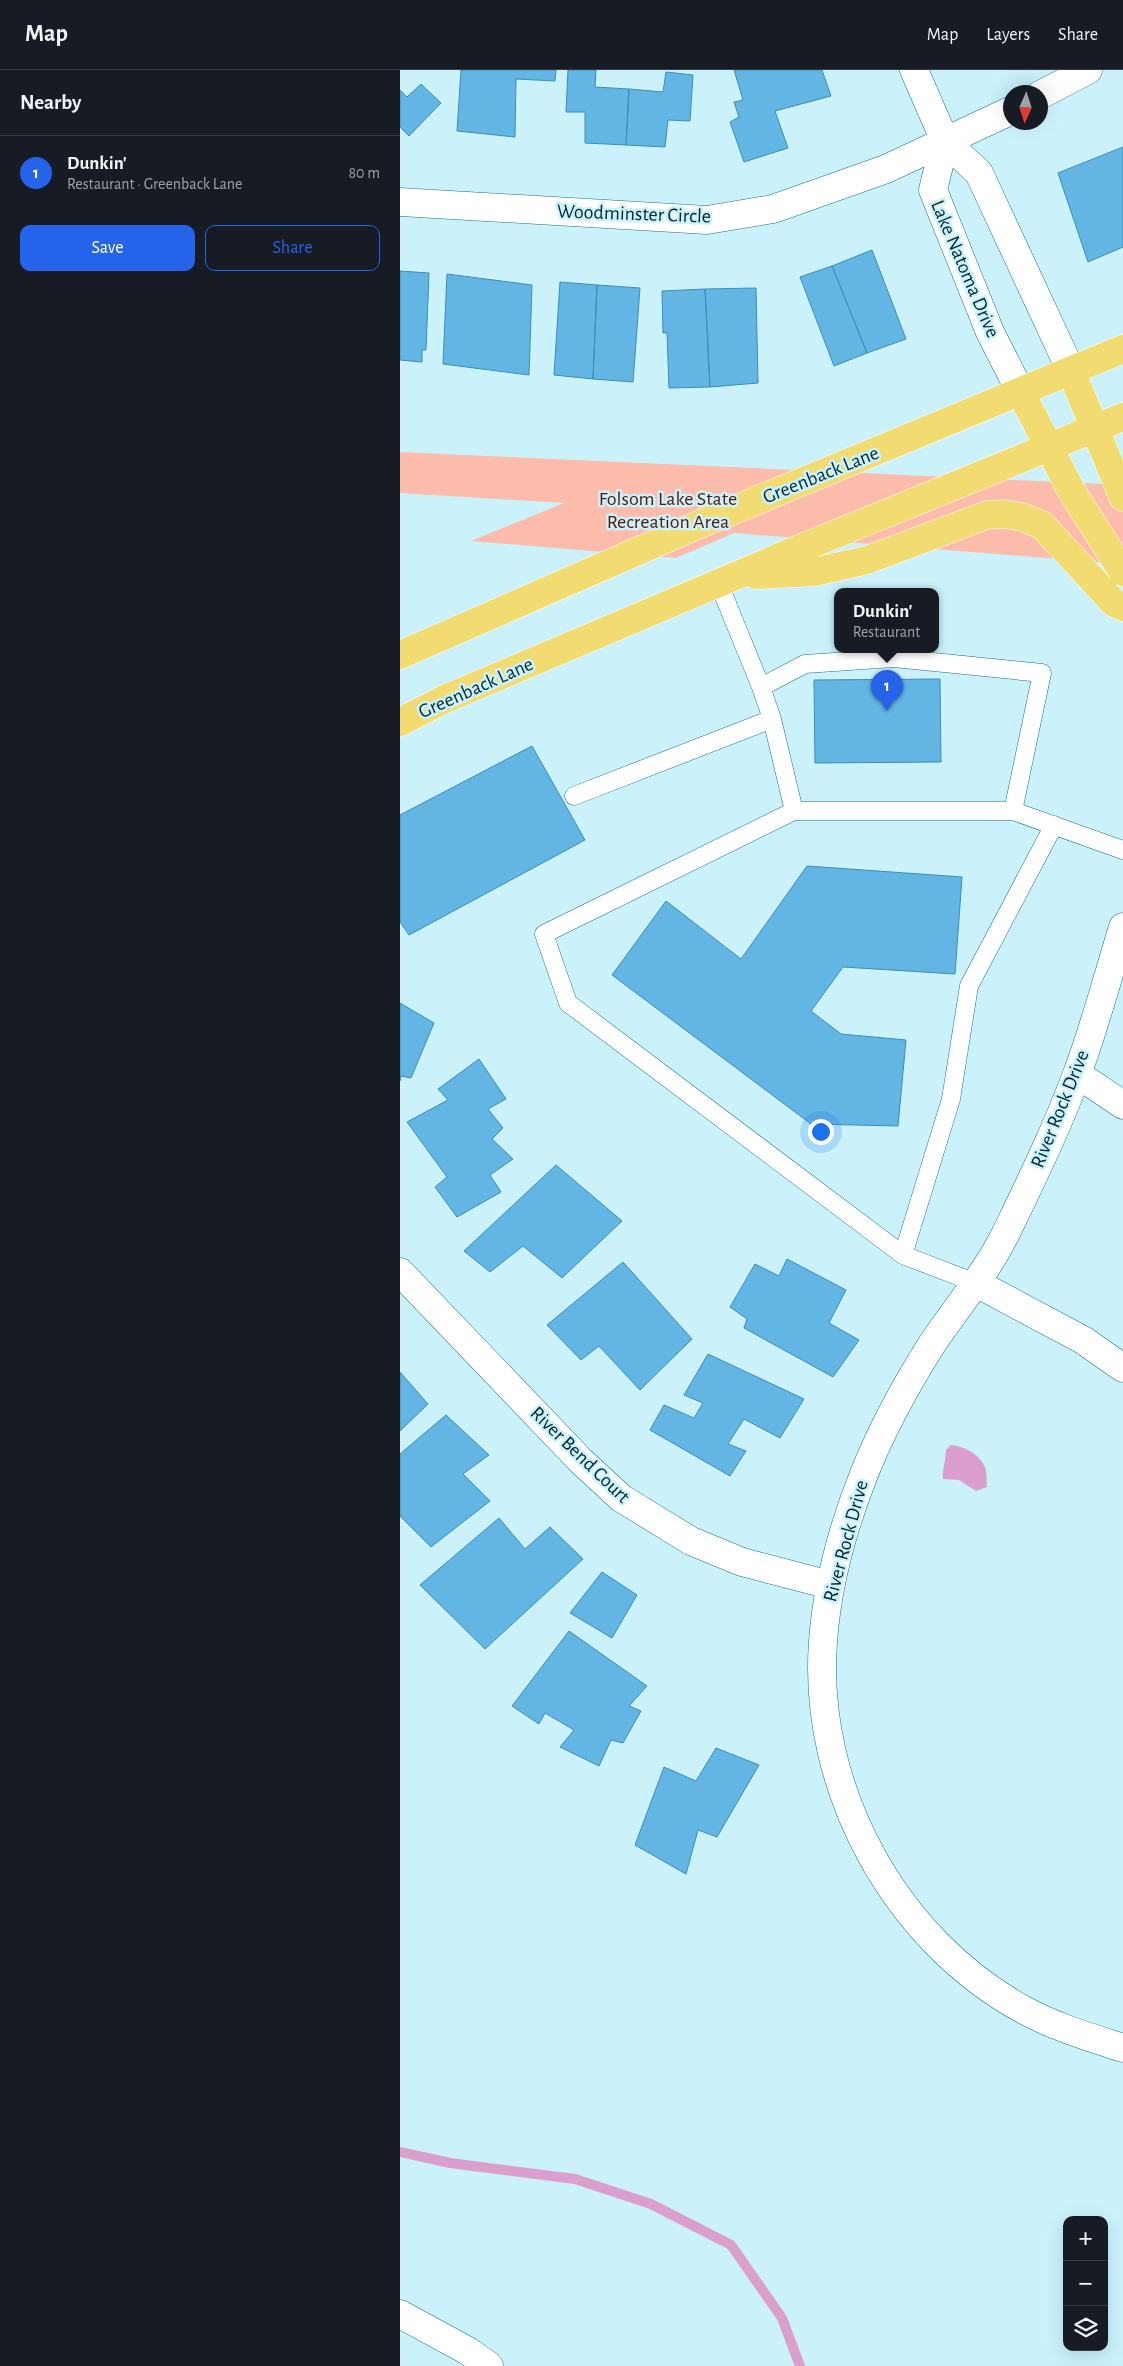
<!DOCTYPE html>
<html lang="en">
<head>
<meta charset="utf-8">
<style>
	:root { --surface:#171b24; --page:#20242c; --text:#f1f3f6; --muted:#9ea1a6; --line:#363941; --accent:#2563eb }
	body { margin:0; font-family:"Alegreya Sans",sans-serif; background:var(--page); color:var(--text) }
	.controls { position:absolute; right:15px; bottom:15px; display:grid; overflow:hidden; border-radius:10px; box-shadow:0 5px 20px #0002 }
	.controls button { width:45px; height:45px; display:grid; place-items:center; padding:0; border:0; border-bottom:1px solid var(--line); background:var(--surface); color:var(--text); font:25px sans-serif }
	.compass { position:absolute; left:603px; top:15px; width:45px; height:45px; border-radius:50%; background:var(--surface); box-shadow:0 5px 20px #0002; rotate:183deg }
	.you { position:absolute; left:420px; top:1061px; width:18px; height:18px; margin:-12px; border:4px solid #fff; border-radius:50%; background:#1a73e8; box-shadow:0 0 0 8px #1a73e833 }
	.badge { display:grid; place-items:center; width:32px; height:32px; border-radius:50%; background:var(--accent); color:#fff; font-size:16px; font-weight:700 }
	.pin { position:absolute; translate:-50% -41px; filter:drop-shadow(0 1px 2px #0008) }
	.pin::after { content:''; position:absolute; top:26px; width:18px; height:15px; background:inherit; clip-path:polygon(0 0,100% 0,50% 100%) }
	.popup { position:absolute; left:434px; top:518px; width:105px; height:65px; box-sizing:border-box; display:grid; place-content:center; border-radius:10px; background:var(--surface); filter:drop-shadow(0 1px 4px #0005); font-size:16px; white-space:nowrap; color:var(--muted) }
	.popup b { font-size:19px; color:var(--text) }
	.popup::after { content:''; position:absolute; left:50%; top:100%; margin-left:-10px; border:10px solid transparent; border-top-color:var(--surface) }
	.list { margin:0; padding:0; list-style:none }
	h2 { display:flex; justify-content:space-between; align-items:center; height:65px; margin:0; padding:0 20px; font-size:21px }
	h2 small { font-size:16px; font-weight:400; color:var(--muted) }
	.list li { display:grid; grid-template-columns:32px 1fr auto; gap:15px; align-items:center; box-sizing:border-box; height:75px; padding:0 20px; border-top:1px solid var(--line) }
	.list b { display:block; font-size:19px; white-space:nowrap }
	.list p { margin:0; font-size:16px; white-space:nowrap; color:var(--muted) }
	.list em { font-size:16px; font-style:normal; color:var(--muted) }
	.actions { display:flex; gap:10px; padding:15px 20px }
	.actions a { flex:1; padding:11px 0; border:1px solid var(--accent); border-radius:10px; text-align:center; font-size:18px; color:var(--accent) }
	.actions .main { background:var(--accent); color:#fff }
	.icon { flex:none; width:28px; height:28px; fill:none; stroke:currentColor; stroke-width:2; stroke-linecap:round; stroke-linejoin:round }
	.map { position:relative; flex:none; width:723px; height:2296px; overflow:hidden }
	header { display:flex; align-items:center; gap:30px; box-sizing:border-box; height:70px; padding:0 25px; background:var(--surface); border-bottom:1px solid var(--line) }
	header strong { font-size:24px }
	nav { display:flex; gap:28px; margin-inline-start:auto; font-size:18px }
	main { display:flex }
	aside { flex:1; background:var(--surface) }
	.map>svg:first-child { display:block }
	.green { fill:#fcbcab }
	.water { fill:#db9fcd }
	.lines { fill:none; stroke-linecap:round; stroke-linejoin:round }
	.stream { stroke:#db9fcd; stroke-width:10 }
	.building { fill:#63b5e3; stroke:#3a8eba }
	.lane-casing { stroke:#187284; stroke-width:19 }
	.street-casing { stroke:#187284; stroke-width:29 }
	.primary-casing { stroke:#fff; stroke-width:29 }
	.lane { stroke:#fff; stroke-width:18 }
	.street { stroke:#fff; stroke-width:28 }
	.primary { stroke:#f2dc71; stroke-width:28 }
	.labels { text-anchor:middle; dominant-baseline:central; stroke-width:5; stroke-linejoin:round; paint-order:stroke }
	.street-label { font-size:20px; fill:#04282f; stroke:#cbf2fb }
	.park-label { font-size:20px; fill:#571606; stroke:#cbf2fb }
</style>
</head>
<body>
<header>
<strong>Map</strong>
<nav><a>Map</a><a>Layers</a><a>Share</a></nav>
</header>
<main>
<aside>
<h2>Nearby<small></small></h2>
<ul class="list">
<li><span class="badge">1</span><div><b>Dunkin'</b><p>Restaurant · Greenback Lane</p></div><em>80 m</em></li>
</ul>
<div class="actions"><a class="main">Save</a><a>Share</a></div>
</aside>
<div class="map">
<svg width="723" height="2296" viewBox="0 0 723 2296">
	<rect width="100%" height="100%" fill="#cbf2fb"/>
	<path class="green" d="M 0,382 L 723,415 L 723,494 L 334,463 L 276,488 L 71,471 L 164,433 L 0,423 Z"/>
	<path class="water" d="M 551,1375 C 564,1376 582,1385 586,1400 C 587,1406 586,1411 587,1417 L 576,1421 L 559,1410 L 543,1409 C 542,1399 546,1391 546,1380 Z"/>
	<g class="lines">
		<path class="stream" d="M 0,2082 L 50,2093 L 175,2109 L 251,2134 L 331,2175 L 382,2248 L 400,2296"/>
	</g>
	<path class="building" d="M 61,0 L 156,0 L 155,11 L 116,9 L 115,67 L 57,61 Z
		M 168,0 L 196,0 L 195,17 L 229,19 L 226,75 L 185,73 L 185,42 L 166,42 Z
		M 334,0 L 422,0 L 431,26 L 375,41 L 388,78 L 344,92 L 330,52 L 339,47 L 334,32 L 343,30 Z
		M 266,2 L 293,5 L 290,51 L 268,50 L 265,77 L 226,75 L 229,19 L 263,22 Z
		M 21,14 L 41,33 L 9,66 L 0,57 L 0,20 L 7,27 Z
		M 723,77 L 723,177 L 688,192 L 658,103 Z
		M 472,180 L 506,269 L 467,283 L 432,196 Z
		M 432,196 L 467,283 L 434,296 L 400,207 Z
		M 0,201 L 29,203 L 26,280 L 22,280 L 22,292 L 0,290 Z
		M 47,204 L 132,215 L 129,305 L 43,294 Z
		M 160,212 L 197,215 L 193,309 L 154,305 Z
		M 197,215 L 240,218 L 233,312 L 193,309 Z
		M 356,218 L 358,313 L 310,317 L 305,219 Z
		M 305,219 L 310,317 L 269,318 L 267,263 L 263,263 L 262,221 Z
		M 540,609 L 541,692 L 415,693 L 414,610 Z
		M 132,676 L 185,770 L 9,865 L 0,852 L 0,745 Z
		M 407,796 L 562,807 L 555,904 L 443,897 L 411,941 L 441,964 L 506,970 L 498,1056 L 411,1054 L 212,905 L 266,831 L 341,889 Z
		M 0,933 L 34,953 L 11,1008 L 1,1006 L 0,1011 Z
		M 79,989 L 106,1029 L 88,1039 L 103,1058 L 92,1069 L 113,1089 L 90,1105 L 101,1122 L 57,1147 L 35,1117 L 47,1107 L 7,1052 L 48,1030 L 38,1019 Z
		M 156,1095 L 222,1151 L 162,1208 L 123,1176 L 90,1202 L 64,1181 Z
		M 387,1189 L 446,1220 L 429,1253 L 459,1270 L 433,1307 L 344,1258 L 347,1249 L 330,1237 L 355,1194 L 379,1206 Z
		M 223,1192 L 292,1269 L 240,1320 L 199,1276 L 181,1290 L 147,1255 Z
		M 308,1284 L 404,1329 L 380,1368 L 344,1349 L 328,1374 L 346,1381 L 330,1406 L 250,1360 L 264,1335 L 294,1348 L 303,1333 L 284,1325 Z
		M 0,1302 L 28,1334 L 0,1361 Z
		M 46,1345 L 89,1385 L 63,1404 L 90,1431 L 31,1477 L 0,1446 L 0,1384 Z
		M 99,1448 L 125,1479 L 150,1457 L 183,1489 L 85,1579 L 20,1515 Z
		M 202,1502 L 237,1525 L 212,1568 L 170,1543 Z
		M 169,1561 L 247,1616 L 229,1636 L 241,1641 L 223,1673 L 211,1670 L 199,1696 L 160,1677 L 174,1660 L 145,1643 L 139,1654 L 112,1636 Z
		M 316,1678 L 359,1695 L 317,1767 L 298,1760 L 286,1804 L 235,1775 L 264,1697 L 296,1711 Z"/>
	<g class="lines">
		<g class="lane-casing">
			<path id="lane" d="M 319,514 L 361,617 L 405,594 L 494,588 L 642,603 L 613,741
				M 372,649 L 394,741
				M 174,726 L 372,649 L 361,617
				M 503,1185 L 551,1029 L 569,916 L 654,755
				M 576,1213 L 503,1185 L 168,933 L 144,864 L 394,741 L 613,741 L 723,780"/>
		</g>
		<g class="street-casing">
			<path id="street" d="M 514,0 L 545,71 L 579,103 L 671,301
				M 640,25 L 688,0
				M 545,71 L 533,120 L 590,262 L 621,323
				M 0,132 L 307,150 L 373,139 L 486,99 L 610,41
				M 723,857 C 708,906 695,956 677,1004 C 657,1058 631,1111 606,1163 C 586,1203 557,1237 532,1274 C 506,1315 482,1359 464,1404 C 443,1457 427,1515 423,1572 C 412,1718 495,1870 624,1940 C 655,1957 689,1967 723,1978
				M 677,1004 L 723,1035
				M 0,1202 L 181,1391 L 221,1428 L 291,1471 L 342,1492 L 430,1515
				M 576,1213 L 683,1270 L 723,1298
				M 0,2244 L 68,2281 L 89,2296"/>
		</g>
		<g class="primary-casing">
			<path id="primary" d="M 671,301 L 723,427
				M 621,323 L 671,420 L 723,502
				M 357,505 L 414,502 L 467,490 L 587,445 L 604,444 L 622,447 L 642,455 L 714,533 L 723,537
				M 0,585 L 300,454 L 723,279
				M 0,652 L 45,629 L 399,479 L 723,347"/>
		</g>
		<use href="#lane" class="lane"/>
		<use href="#street" class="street"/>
		<use href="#primary" class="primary"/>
	</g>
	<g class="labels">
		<g class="street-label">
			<text transform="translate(234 144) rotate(2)">Woodminster Circle</text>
			<text transform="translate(565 199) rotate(67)">Lake Natoma Drive</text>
			<text transform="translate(421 405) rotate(-22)">Greenback Lane</text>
			<text transform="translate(76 618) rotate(-24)">Greenback Lane</text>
			<text transform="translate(660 1039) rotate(-68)">River Rock Drive</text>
			<text transform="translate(180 1385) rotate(44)">River Bend Court</text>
			<text transform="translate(446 1471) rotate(-75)">River Rock Drive</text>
		</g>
		<g class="park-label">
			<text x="268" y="429">Folsom Lake State<tspan x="268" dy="23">Recreation Area</tspan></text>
		</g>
	</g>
</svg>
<div class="controls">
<button>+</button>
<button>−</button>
<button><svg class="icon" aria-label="layers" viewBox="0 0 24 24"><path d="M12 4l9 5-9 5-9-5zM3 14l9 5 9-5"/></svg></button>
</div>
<svg class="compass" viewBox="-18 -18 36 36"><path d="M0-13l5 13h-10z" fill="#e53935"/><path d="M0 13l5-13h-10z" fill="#9ea1a6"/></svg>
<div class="you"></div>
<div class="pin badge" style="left:487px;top:641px">1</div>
<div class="popup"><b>Dunkin'</b>Restaurant</div>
</div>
</main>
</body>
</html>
